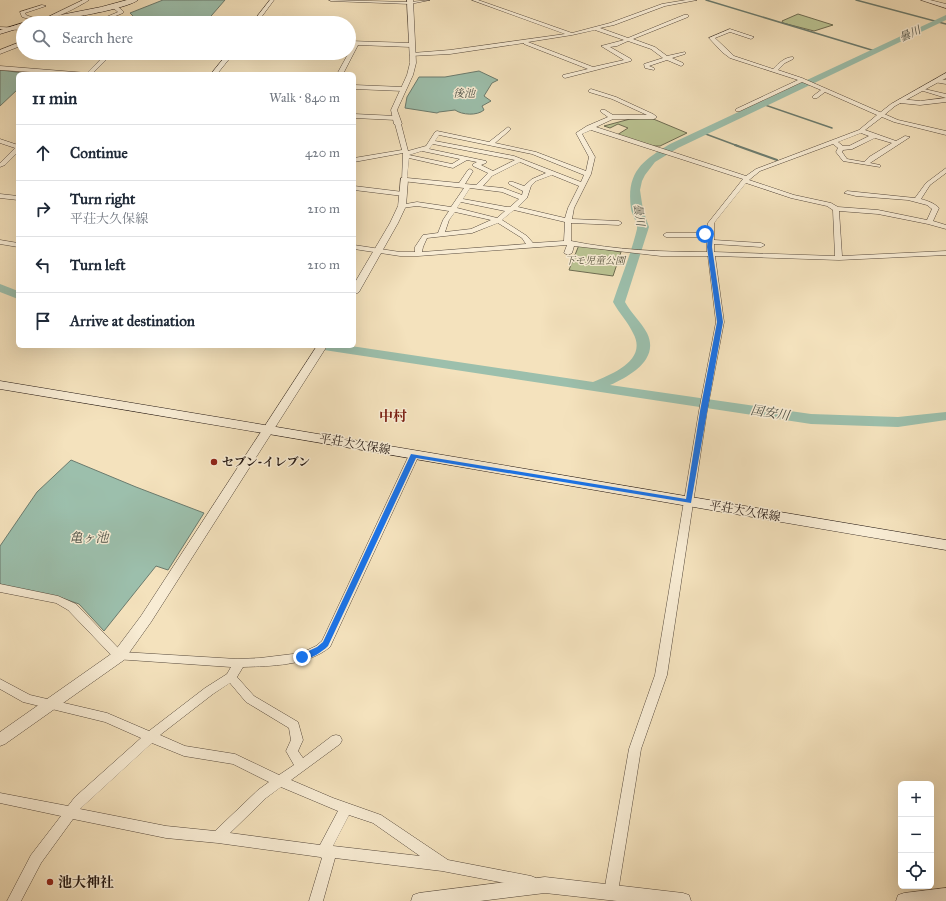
<!DOCTYPE html>
<html lang="en">
<head>
<meta charset="utf-8">
<style>
	:root { --surface:#fff; --page:#f6f6f7; --text:#1f2937; --muted:#747a83; --line:#e0e1e3 }
	body { margin:0; font-family:"IM FELL Great Primer","Noto Serif JP",serif; background:var(--page); color:var(--text) }
	.controls { position:absolute; right:12px; bottom:12px; display:grid; overflow:hidden; border-radius:6px; box-shadow:0 4px 16px #0002 }
	.controls button { width:36px; height:36px; display:grid; place-items:center; padding:0; border:0; border-bottom:1px solid var(--line); background:var(--surface); color:var(--text); font:20px sans-serif }
	.stop { position:absolute; width:12px; height:12px; margin:-9px; border:3px solid #1a73e8; border-radius:50%; background:#fff }
	.stop.end { background:#1a73e8; border-color:#fff; box-shadow:0 1px 4px #0008 }
	.list { margin:0; padding:0; list-style:none }
	h2 { display:flex; justify-content:space-between; align-items:center; height:52px; margin:0; padding:0 16px; font-size:17px }
	h2 small { font-size:13px; font-weight:400; color:var(--muted) }
	.list li { display:grid; grid-template-columns:26px 1fr auto; gap:12px; align-items:center; box-sizing:border-box; height:56px; padding:0 16px; border-top:1px solid var(--line) }
	.list b { display:block; font-size:15px; white-space:nowrap }
	.list p { margin:0; font-size:13px; white-space:nowrap; color:var(--muted) }
	.list em { font-size:13px; font-style:normal; color:var(--muted) }
	.icon { flex:none; width:22px; height:22px; fill:none; stroke:currentColor; stroke-width:2; stroke-linecap:round; stroke-linejoin:round }
	.map { position:relative; flex:none; width:946px; height:901px; overflow:hidden }
	.search { position:absolute; background:var(--surface); box-shadow:0 4px 16px #0002; left:16px; top:16px; width:340px; height:44px; display:flex; align-items:center; gap:10px; box-sizing:border-box; padding:0 14px; border-radius:22px; color:var(--muted); font-size:15px }
	.panel { position:absolute; background:var(--surface); box-shadow:0 4px 16px #0002; left:16px; top:72px; width:340px; height:276px; border-radius:6px }
	.map>svg:first-child { display:block }
	.green { fill:#bac392; stroke:#6e6c52 }
	.water { fill:#9cbfac; stroke:#6b7b6e }
	.lines { fill:none; stroke-linecap:round; stroke-linejoin:round }
	.stream-far1 { stroke:#6b7b6e; stroke-width:1.5 }
	.stream { stroke:#6b7b6e; stroke-width:2 }
	.river { fill:#9cbfac; fill-rule:evenodd }
	.minor-casing { stroke:#56493c; stroke-width:1 }
	.tertiary-casing { stroke:#56493c; stroke-width:1 }
	.secondary-casing { stroke:#221611; stroke-width:1 }
	.minor { fill:#f8ecd4; fill-rule:evenodd }
	.tertiary { fill:#f8ecd4; fill-rule:evenodd }
	.secondary { fill:#f8ecd4; fill-rule:evenodd }
	.route { fill:#1a73e8 }
	.poi-dot { fill:#8f2418; stroke:#f8ecd4; stroke-width:1.5 }
	.labels { text-anchor:middle; dominant-baseline:central; stroke-width:3; stroke-linejoin:round; paint-order:stroke }
	.far-park-label { font-size:10px; font-style:italic; fill:#57533e; stroke:#f8ecd4 }
	.far-water-label { font-size:11px; font-style:italic; fill:#4d5147; stroke:#f8ecd4 }
	.street-label { font-size:12px; fill:#221611; stroke:#f8ecd4 }
	.poi-label { font-size:12px; font-weight:bold; fill:#221611; stroke:#f8ecd4; text-anchor:start }
	.water-label { font-size:13px; font-style:italic; fill:#4d5147; stroke:#f8ecd4 }
	.quarter-label { font-size:14px; font-weight:bold; fill:#7a1f14; stroke:#f8ecd4 }
	.near-poi-label { font-size:14px; font-weight:bold; fill:#221611; stroke:#f8ecd4; text-anchor:start }
</style>
</head>
<body>
<div class="map">
<svg width="946" height="901" viewBox="0 0 946 901">
	<rect width="100%" height="100%" fill="#f4e2bd"/>
	<filter id="stains"><feTurbulence type="fractalNoise" baseFrequency=".005" numOctaves="4"/><feColorMatrix values="0 0 0 0 .2 0 0 0 0 .09 0 0 0 0 .02 0 0 0 .5 -.17"/></filter>
	<radialGradient id="worn" r=".72"><stop offset=".6" stop-color="#630" stop-opacity="0"/><stop offset="1" stop-color="#630" stop-opacity=".3"/></radialGradient>
	<path class="green" d="M 798,14 L 833,25 L 814,31 L 783,23 L 782,21 Z
		M 651,118 L 687,133 L 660,146 L 653,146 L 617,135 L 628,128 L 618,124 L 610,128 L 604,126 L 630,119 Z
		M 579,245 L 621,252 L 613,276 L 569,270 Z"/>
	<path class="water" d="M 163,0 L 225,0 L 205,23 L 144,23 L 136,19 L 130,13 Z
		M 0,70 L 33,74 L 18,74 L 18,89 L 0,106 Z
		M 479,71 L 498,80 L 492,83 L 484,96 L 491,101 L 482,106 L 484,110 C 477,116 462,115 455,110 L 439,112 L 437,113 L 405,108 L 407,97 L 419,77 L 445,77 Z
		M 71,460 L 136,487 L 204,513 L 168,570 L 156,566 L 104,631 L 79,604 L 59,597 L 0,585 L 0,546 L 37,492 Z"/>
	<g class="lines">
		<path class="stream-far1" d="M 706,0 L 875,51
			M 856,0 L 946,24
			M 762,104 L 832,128
			M 703,133 L 738,146"/>
		<path class="stream" d="M 735,145 L 777,160"/>
		<path class="river" d="M 946,15 L 946,20 L 678,148 L 655,162 L 645,175 L 642,181 L 640,190 L 643,210 L 649,227 L 625,302 C 631,313 641,322 647,333 C 660,359 630,376 610,385 L 811,414 L 898,417 L 946,412 L 946,420 L 898,427 L 811,424 L 324,350 L 319,349 L 317,346 L 351,346 L 593,382 C 613,374 648,360 633,333 C 628,322 619,313 613,302 C 621,278 631,254 637,229 C 638,223 632,215 631,209 C 626,172 642,161 670,144 Z
			M 0,284 L 18,291 L 18,299 L 0,292 Z"/>
		<g class="minor-casing">
			<path id="minor" d="M 83,0 L 89,0 C 82,5 48,23 42,20 Z
				M 270,0 L 274,0 L 257,23 L 252,23 Z
				M 329,0 L 410,2 L 430,0 L 410,4 L 331,1 Z
				M 472,0 L 478,0 L 572,33 L 610,23 L 662,4 L 686,0 L 697,0 L 665,6 L 614,25 L 600,28 L 628,38 L 684,15 L 688,15 L 688,17 L 633,39 L 655,47 L 667,56 L 685,52 L 685,54 L 672,58 L 683,63 L 683,65 L 681,66 L 667,60 L 649,66 L 654,68 L 654,70 L 645,68 L 644,64 L 663,58 L 651,49 L 628,41 L 617,46 L 610,47 L 631,59 L 631,61 L 565,78 L 563,77 L 563,75 L 588,69 L 524,44 L 524,43 L 450,54 L 410,56 L 410,54 L 412,53 L 450,50 L 565,34 ZM 595,30 L 624,40 L 601,46 L 624,60 L 593,67 L 528,42 L 572,35 Z
				M 42,5 L 46,6 L 25,13 L 26,15 L 39,20 L 39,22 L 22,17 L 20,12 Z
				M 112,5 L 116,5 L 123,11 L 123,13 L 98,23 L 92,23 L 118,12 L 112,7 Z
				M 0,27 L 23,28 L 23,30 L 0,29 Z
				M 730,29 L 754,37 L 751,39 L 730,32 L 715,38 L 734,56 L 773,69 C 779,63 785,57 793,57 L 793,59 L 785,63 L 778,70 L 802,78 L 898,120 L 946,131 L 946,135 L 894,122 L 882,117 L 865,130 L 896,141 L 905,136 L 910,137 L 870,163 L 880,165 L 880,167 L 843,161 L 836,152 L 838,148 L 833,144 L 760,171 L 749,180 L 794,195 L 831,203 L 838,207 L 878,210 L 927,220 L 932,209 L 927,205 L 908,200 L 856,196 L 844,193 L 847,191 L 915,198 L 926,183 L 946,168 L 946,173 L 930,185 L 921,199 C 928,201 934,203 939,208 L 933,221 L 946,225 L 946,229 L 928,224 L 878,214 L 839,211 L 842,256 L 946,251 L 946,255 L 839,260 L 715,256 L 724,322 L 707,411 L 667,675 L 641,749 L 618,892 L 616,896 L 611,898 L 606,896 L 604,892 L 629,749 L 655,675 L 699,411 L 716,322 L 708,256 L 661,256 L 574,246 L 572,253 L 568,255 L 564,253 L 567,245 L 418,256 L 400,256 L 354,249 L 354,245 L 400,252 L 415,252 L 415,247 L 423,235 L 438,233 L 443,220 L 449,211 L 417,206 L 402,208 L 400,207 L 400,205 L 417,202 L 451,207 L 464,188 L 402,181 L 403,153 L 354,162 L 354,158 L 402,150 L 395,124 L 398,122 L 401,124 L 408,151 L 426,146 L 435,132 L 437,131 L 489,142 L 508,127 L 511,129 L 510,130 L 495,143 L 536,152 L 586,171 L 589,157 L 576,133 L 587,126 L 608,117 L 601,112 L 601,110 L 605,110 L 613,115 L 647,115 L 612,99 L 589,92 L 589,90 L 591,89 L 616,97 L 653,114 L 657,117 L 654,119 L 613,119 L 596,127 L 746,176 L 756,169 L 859,130 L 877,115 L 825,92 L 817,98 L 813,98 L 813,96 L 821,90 L 802,82 L 740,111 L 736,111 L 736,109 L 798,80 L 730,58 L 722,52 L 709,38 ZM 591,130 L 743,179 L 708,223 L 707,233 L 666,233 L 663,235 L 666,237 L 707,237 L 707,252 C 662,252 615,250 571,241 L 571,223 L 619,225 L 622,223 L 619,221 L 572,219 L 574,208 L 591,174 L 595,157 L 582,134 ZM 861,133 L 869,136 L 849,146 L 843,146 L 838,142 ZM 439,135 L 532,154 L 584,175 L 581,182 L 514,156 L 435,141 ZM 875,138 L 892,143 L 869,157 L 864,162 L 847,159 L 842,152 L 843,150 L 852,149 ZM 433,144 L 510,159 L 515,160 L 493,171 L 481,165 L 486,163 L 486,161 L 429,149 ZM 422,151 L 460,159 L 452,164 L 409,155 ZM 409,158 L 453,168 L 467,160 L 477,162 L 473,164 L 473,166 L 488,173 L 476,185 L 465,184 L 473,171 L 470,169 L 468,170 L 459,183 L 407,178 ZM 520,162 L 546,173 L 532,179 L 524,186 L 513,182 L 509,182 L 509,184 L 523,191 L 522,195 L 503,188 L 483,186 L 492,176 ZM 552,175 L 579,186 L 568,208 L 565,218 L 518,207 L 527,198 L 531,186 L 536,181 ZM 746,183 L 791,198 L 827,206 L 833,210 L 835,256 L 714,252 L 714,244 L 761,247 L 765,245 L 761,243 L 714,240 L 714,223 ZM 470,188 L 502,192 L 519,199 L 510,207 L 507,207 L 463,199 ZM 461,202 L 505,211 L 497,218 L 457,208 ZM 514,210 L 565,222 L 564,241 L 533,243 L 527,236 L 502,220 ZM 455,212 L 491,220 L 471,229 L 445,232 L 449,220 ZM 498,223 L 522,238 L 526,244 L 422,252 L 423,247 L 427,238 L 472,233 Z
				M 23,41 L 23,45 L 0,54 L 0,50 Z
				M 349,41 L 411,43 L 414,45 L 411,47 L 358,45 L 343,74 L 337,74 L 353,45 L 349,45 Z
				M 107,53 L 113,53 L 92,74 L 62,74 L 0,70 L 0,66 L 87,73 Z
				M 228,53 L 234,53 L 217,74 L 211,74 Z
				M 936,79 L 946,80 L 946,84 L 934,82 L 933,81 Z
				M 354,85 L 403,87 L 406,89 L 403,91 L 354,89 Z
				M 920,88 L 946,94 L 946,98 L 920,90 Z
				M 946,98 L 946,102 L 920,105 L 900,103 L 897,101 L 900,99 L 920,101 Z
				M 354,114 L 396,116 L 399,118 L 396,120 L 354,118 Z
				M 0,139 L 18,145 L 18,152 L 5,165 L 0,167 L 0,163 L 15,148 L 0,143 Z
				M 354,186 L 403,192 L 406,194 L 403,196 L 354,190 Z
				M 0,194 L 18,196 L 18,200 L 0,198 Z
				M 0,240 L 18,243 L 18,247 L 0,244 Z
				M 414,452 L 419,455 L 330,647 C 307,666 271,666 243,667 L 237,677 L 254,696 L 298,722 L 303,740 L 298,751 L 303,758 L 332,736 L 336,735 L 340,736 L 342,740 L 340,744 L 291,780 L 333,798 L 381,815 L 448,860 L 531,876 L 536,878 L 538,882 L 536,886 L 531,888 L 442,871 L 335,858 L 323,901 L 309,901 L 322,858 L 320,857 L 218,843 L 166,838 L 73,819 L 41,863 L 21,901 L 7,901 L 31,855 L 61,816 L 0,803 L 0,793 L 68,806 L 75,797 L 141,738 L 105,722 L 23,702 L 0,689 L 0,679 L 30,695 L 107,713 L 149,731 L 205,688 L 227,674 L 231,667 L 115,659 L 68,610 L 56,603 L 0,592 L 0,584 L 58,596 L 76,604 L 122,652 L 237,659 L 260,658 L 301,653 L 316,646 L 322,641 L 409,455 ZM 230,683 L 246,702 L 289,728 L 291,740 L 286,751 L 294,765 L 279,775 L 235,754 L 185,746 L 160,735 L 213,694 ZM 152,743 L 184,756 L 233,764 L 269,782 L 258,790 L 215,831 L 166,826 L 80,809 ZM 281,787 L 338,811 L 320,845 L 230,833 L 266,798 ZM 349,815 L 373,823 L 420,856 L 333,846 Z"/>
		</g>
		<g class="tertiary-casing">
			<path id="tertiary" d="M 407,0 L 413,0 L 416,63 L 413,75 L 397,110 L 402,124 L 398,126 L 394,124 L 391,110 L 407,75 L 410,63 Z
				M 921,0 L 930,0 L 946,4 L 946,8 Z
				M 946,73 L 946,78 L 895,106 L 883,116 L 877,115 L 891,104 Z
				M 401,178 L 404,178 L 408,180 L 406,206 L 398,223 L 359,292 L 354,295 L 354,284 L 390,223 L 398,206 Z
				M 317,346 L 327,346 L 151,622 L 124,660 L 5,744 L 0,746 L 0,732 L 114,652 L 141,616 Z
				M 545,877 L 683,893 L 689,895 L 691,901 L 617,901 L 545,893 L 480,901 L 411,901 L 413,895 L 419,893 Z
				M 946,888 L 946,901 L 896,901 L 898,895 L 904,893 Z"/>
		</g>
		<g class="secondary-casing">
			<path id="secondary" d="M 127,0 L 138,0 C 126,10 45,23 26,23 L 30,21 L 101,7 Z
				M 23,23 L 23,27 L 0,34 L 0,30 Z
				M 0,381 C 316,433 631,487 946,540 L 946,550 C 631,497 316,441 0,389 Z"/>
		</g>
		<use href="#minor" class="minor"/>
		<use href="#tertiary" class="tertiary"/>
		<use href="#secondary" class="secondary"/>
	</g>
	<path class="route" d="M 705,232 L 713,235 L 712,247 L 723,322 L 691,503 L 416,458 L 328,646 C 322,652 309,661 300,659 L 300,655 L 317,647 L 323,642 L 411,454 L 686,499 L 700,411 L 717,322 L 707,247 L 708,236 L 703,234 Z"/>
	<g class="poi-dot">
		<circle cx="214" cy="462" r="4"/>
		<circle cx="50" cy="882" r="4"/>
	</g>
	<g class="labels">
		<g class="far-park-label">
			<text x="595" y="261">下モ児童公園</text>
		</g>
		<g class="far-water-label">
			<text transform="translate(910 34) rotate(-25)">曇川</text>
			<text x="464" y="93">後池</text>
			<text transform="translate(639 215) rotate(82)">曇川</text>
		</g>
		<g class="street-label">
			<text transform="translate(355 444) rotate(10)">平荘大久保線</text>
			<text transform="translate(745 511) rotate(10)">平荘大久保線</text>
		</g>
		<g class="poi-label">
			<text x="222" y="462">セブン-イレブン</text>
		</g>
		<g class="water-label">
			<text transform="translate(770 413) rotate(9)">国安川</text>
			<text x="89" y="538">亀ヶ池</text>
		</g>
		<g class="quarter-label">
			<text x="393" y="416">中村</text>
		</g>
		<g class="near-poi-label">
			<text x="58" y="882">池大神社</text>
		</g>
	</g>
	<rect width="100%" height="100%" filter="url(#stains)"/>
	<rect width="100%" height="100%" fill="url(#worn)"/>
</svg>
<div class="controls">
<button>+</button>
<button>−</button>
<button><svg class="icon" aria-label="locate" viewBox="0 0 24 24"><circle cx="12" cy="12" r="6"/><path d="M12 2v4M12 18v4M2 12h4M18 12h4"/></svg></button>
</div>
<div class="stop" style="left:705px;top:234px"></div>
<div class="stop end" style="left:302px;top:657px"></div>
<div class="search"><svg class="icon" aria-label="search" viewBox="0 0 24 24"><circle cx="10" cy="10" r="6"/><path d="M15 15l6 6"/></svg>Search here</div>
<section class="panel">
<h2>11 min<small>Walk · 840 m</small></h2>
<ul class="list">
<li><svg class="icon" aria-label="ahead" viewBox="0 0 24 24"><path d="M12 20V5M6 11l6-6 6 6"/></svg><div><b>Continue</b></div><em>420 m</em></li>
<li><svg class="icon" aria-label="right" viewBox="0 0 24 24"><path d="M7 20v-9h11M14 6l5 5-5 5"/></svg><div><b>Turn right</b><p>平荘大久保線</p></div><em>210 m</em></li>
<li><svg class="icon" aria-label="left" viewBox="0 0 24 24"><path d="M17 20v-9H6M10 6l-5 5 5 5"/></svg><div><b>Turn left</b></div><em>210 m</em></li>
<li><svg class="icon" aria-label="arrive" viewBox="0 0 24 24"><path d="M6 21V4h12l-3 4 3 4H6"/></svg><div><b>Arrive at destination</b></div></li>
</ul>
</section>
</div>
</body>
</html>
